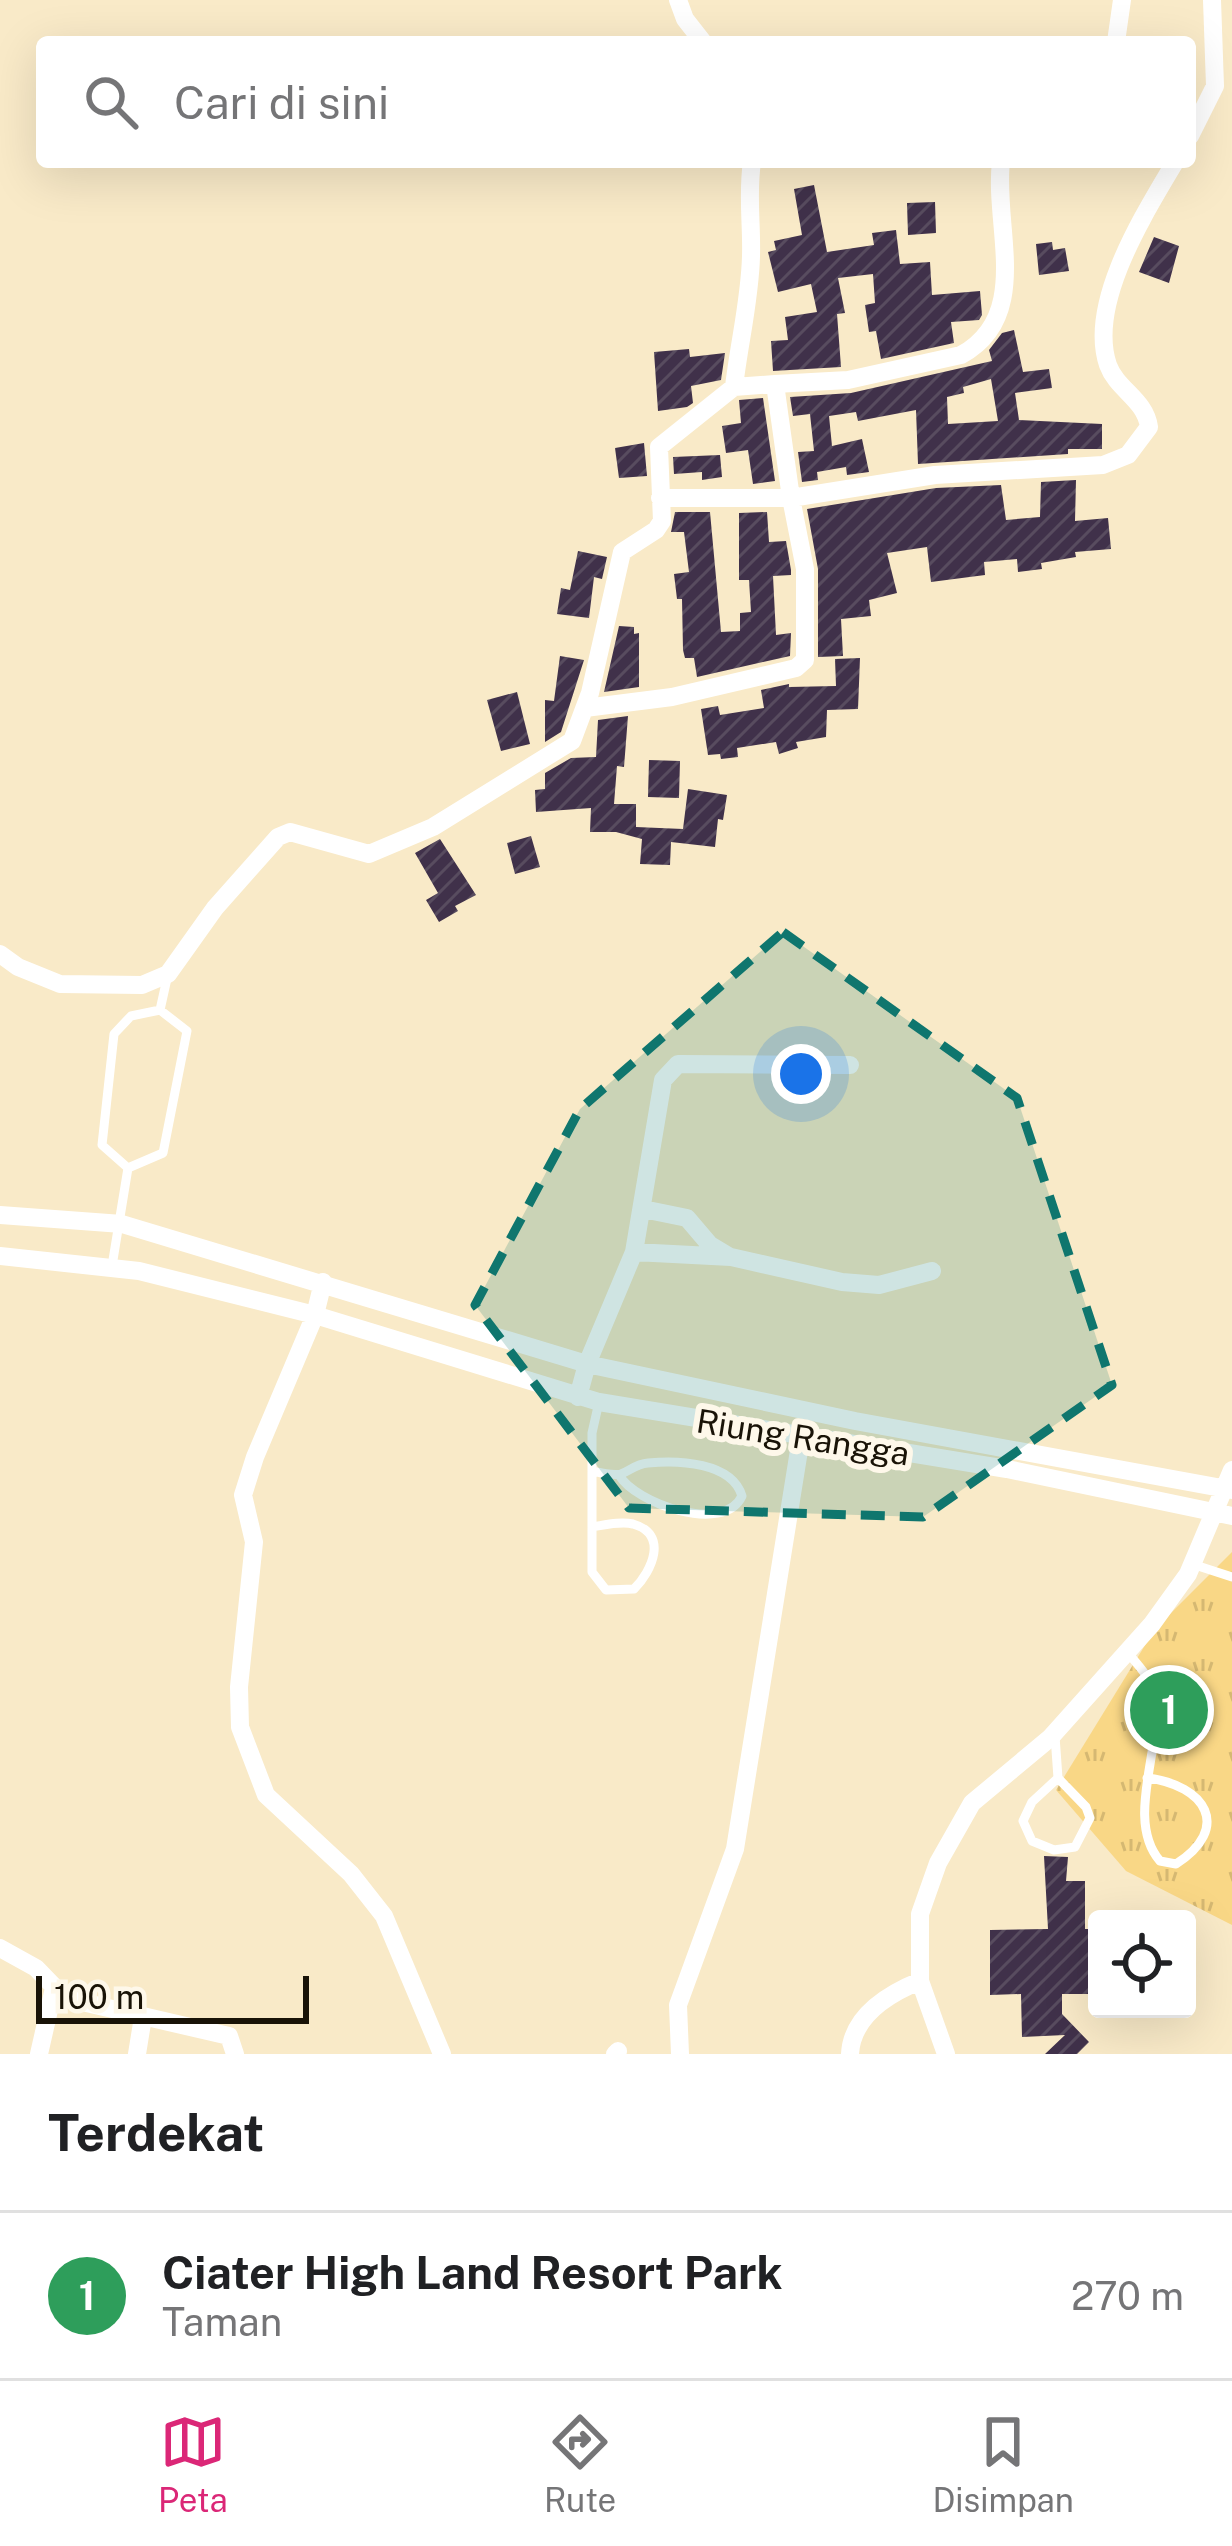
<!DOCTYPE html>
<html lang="id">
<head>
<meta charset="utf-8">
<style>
	:root { --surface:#fff; --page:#f2f2f2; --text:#202124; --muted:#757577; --line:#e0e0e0; --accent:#db2777 }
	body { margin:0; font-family:"Public Sans",sans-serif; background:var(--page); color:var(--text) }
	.controls { position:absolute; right:36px; bottom:36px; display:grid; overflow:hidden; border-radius:12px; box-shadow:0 12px 48px #0002 }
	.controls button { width:108px; height:108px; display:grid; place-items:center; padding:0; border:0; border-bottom:3px solid var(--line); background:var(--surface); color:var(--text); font:60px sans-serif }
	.scale { position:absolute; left:36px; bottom:30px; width:273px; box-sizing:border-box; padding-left:12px; border:6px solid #191307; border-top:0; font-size:33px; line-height:42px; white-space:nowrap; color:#191307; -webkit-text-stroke:9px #fef8ea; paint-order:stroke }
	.you { position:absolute; left:801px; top:1074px; width:42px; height:42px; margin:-30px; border:9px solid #fff; border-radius:50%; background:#1a73e8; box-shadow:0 0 0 18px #1a73e833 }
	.badge { display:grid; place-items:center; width:78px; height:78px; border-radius:50%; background:var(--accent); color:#fff; font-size:39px; font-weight:700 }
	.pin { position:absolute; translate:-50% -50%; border:6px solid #fff; box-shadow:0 3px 12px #0006 }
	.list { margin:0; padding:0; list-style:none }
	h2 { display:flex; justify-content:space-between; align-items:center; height:156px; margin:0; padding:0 48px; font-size:51px }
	h2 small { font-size:39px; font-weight:400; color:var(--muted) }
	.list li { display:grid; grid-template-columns:78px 1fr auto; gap:36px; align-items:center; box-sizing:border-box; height:168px; padding:0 48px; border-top:3px solid var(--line) }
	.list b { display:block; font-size:45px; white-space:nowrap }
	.list p { margin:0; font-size:39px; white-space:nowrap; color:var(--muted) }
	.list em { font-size:39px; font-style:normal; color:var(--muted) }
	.icon { flex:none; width:66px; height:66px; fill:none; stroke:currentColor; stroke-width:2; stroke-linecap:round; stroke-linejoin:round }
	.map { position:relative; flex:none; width:1232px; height:2054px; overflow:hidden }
	.search { position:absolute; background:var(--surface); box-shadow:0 12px 48px #0002; left:36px; right:36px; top:36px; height:132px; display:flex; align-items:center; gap:30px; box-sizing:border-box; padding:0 42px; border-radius:12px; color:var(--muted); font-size:45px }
	.sheet { height:324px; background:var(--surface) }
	nav { display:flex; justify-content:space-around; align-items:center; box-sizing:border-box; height:168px; border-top:3px solid var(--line); background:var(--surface); font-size:33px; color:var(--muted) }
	nav a { display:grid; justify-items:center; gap:6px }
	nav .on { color:var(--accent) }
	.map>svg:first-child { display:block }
	.park { fill:url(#park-tufts) }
	.building { fill:url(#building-hatch); fill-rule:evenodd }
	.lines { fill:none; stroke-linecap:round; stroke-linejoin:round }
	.lane { stroke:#fff; stroke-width:9 }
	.street { stroke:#fff; stroke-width:18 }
	.marked { fill:#0f766e; fill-opacity:0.2; stroke:#0f766e; stroke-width:9; stroke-dasharray:24 15; stroke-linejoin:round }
	.labels { text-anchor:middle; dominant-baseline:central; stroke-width:12; stroke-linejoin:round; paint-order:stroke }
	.street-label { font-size:33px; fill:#191307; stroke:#fef8ea }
</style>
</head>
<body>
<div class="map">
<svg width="1232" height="2054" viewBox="0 0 1232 2054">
	<defs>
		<pattern id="park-tufts" width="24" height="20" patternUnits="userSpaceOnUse" patternTransform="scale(3)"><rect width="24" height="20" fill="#f9d786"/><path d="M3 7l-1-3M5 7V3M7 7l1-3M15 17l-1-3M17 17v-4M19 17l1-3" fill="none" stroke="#d5b872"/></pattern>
		<pattern id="building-hatch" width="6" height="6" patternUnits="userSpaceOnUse" patternTransform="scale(3)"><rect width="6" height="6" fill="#40314a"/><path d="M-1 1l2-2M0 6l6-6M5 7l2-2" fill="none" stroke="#584c5f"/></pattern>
	</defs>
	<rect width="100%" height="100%" fill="#f9eac8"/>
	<path class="park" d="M 1232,1552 L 1232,1925 L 1126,1871 L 1056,1790 L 1155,1629 Z"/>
	<path class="building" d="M 814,185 L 827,252 L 874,245 L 872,233 L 896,230 L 900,264 L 930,262 L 932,295 L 980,291 L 982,315 L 979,320 L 951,322 L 954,343 L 881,359 L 876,331 L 869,332 L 865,305 L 875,303 L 873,274 L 838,278 L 845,313 L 837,314 L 841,367 L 773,371 L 771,341 L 788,340 L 785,317 L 817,312 L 811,284 L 778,292 L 768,252 L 776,250 L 774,241 L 802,235 L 794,189 Z
		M 935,202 L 936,233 L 908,235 L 907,203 Z
		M 1154,237 L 1179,246 L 1169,283 L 1139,272 Z
		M 1052,242 L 1053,250 L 1065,248 L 1069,271 L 1039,275 L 1036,244 Z
		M 1014,330 L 1023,372 L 1049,369 L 1052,388 L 1015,393 L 1019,420 L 1102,424 L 1102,449 L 1068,449 L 1068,454 L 918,464 L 916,410 L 858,421 L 856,412 L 829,416 L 832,446 L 862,439 L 869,472 L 847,475 L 846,467 L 817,472 L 818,480 L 802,482 L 798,452 L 814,451 L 810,414 L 793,416 L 790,397 L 851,393 L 992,361 L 989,350 L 1002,333 ZM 991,379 L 998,421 L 948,424 L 947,397 L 964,393 L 963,387 Z
		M 689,349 L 690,357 L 725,353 L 721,380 L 691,386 L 693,403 L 687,407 L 658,411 L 654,352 Z
		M 763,398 L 775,481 L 753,484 L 748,450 L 726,453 L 722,426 L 741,423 L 739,400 Z
		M 644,443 L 647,476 L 619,478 L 615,448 Z
		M 720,455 L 722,477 L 702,480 L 702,472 L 674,474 L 673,457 Z
		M 1076,480 L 1075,521 L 1108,518 L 1111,549 L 1075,552 L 1076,557 L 1041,563 L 1042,569 L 1018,572 L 1017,559 L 984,562 L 985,575 L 931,582 L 927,547 L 887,553 L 897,593 L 869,600 L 871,616 L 841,619 L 843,656 L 818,657 L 818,569 L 807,509 L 936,488 L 1001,485 L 1006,520 L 1040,517 L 1041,482 Z
		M 675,512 L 710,512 L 721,632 L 740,631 L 740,613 L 751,612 L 749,580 L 739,580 L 739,513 L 767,512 L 769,542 L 786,541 L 791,570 L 791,575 L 773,576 L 776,635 L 791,633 L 790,656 L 697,677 L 694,658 L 685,658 L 683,650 L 682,599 L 677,599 L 674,574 L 689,572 L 684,532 L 671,532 Z
		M 578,551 L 607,557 L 602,579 L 594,577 L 589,618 L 557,614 L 561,588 L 570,590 Z
		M 619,626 L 634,627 L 634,634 L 639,633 L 639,687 L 604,692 Z
		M 560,656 L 584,660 L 561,732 L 545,742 L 545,700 L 554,701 Z
		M 860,658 L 858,709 L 827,710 L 826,737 L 796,742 L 798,748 L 779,754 L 776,742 L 737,748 L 738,757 L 721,759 L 720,754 L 708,755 L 701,709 L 718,706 L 720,715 L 764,708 L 761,690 L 789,684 L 789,687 L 836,686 L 835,659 Z
		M 517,692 L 530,744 L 501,751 L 487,700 Z
		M 628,716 L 624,767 L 617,766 L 614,804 L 636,804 L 636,827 L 683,829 L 688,789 L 727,795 L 723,820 L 718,819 L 715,847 L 671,842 L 670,865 L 640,864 L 642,839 L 616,832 L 590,832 L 591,808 L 536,812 L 535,790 L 545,789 L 545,773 L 571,758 L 596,757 L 598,720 Z
		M 649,760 L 680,761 L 679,798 L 648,797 Z
		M 531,836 L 540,867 L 515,874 L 507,843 Z
		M 440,839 L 476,895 L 455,906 L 458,911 L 439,922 L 426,900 L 438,893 L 415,853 Z
		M 1044,1856 L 1068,1857 L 1066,1881 L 1085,1881 L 1085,1929 L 1097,1929 L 1097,1994 L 1062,1994 L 1062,2014 L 1089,2042 L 1077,2054 L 1045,2054 L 1065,2035 L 1022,2037 L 1021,1994 L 990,1995 L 990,1930 L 1048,1929 Z"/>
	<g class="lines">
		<path class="lane" d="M 160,1010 L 168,974
			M 112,1266 L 128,1168 L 102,1145 L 114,1034 L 131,1016 L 160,1010 L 187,1031 L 163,1153 L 128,1168
			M 592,1471 C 601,1473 613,1476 621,1474 C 631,1470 636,1464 648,1463 C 678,1460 732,1462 742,1496 C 724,1535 635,1503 619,1475
			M 592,1527 C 605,1525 620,1521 633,1524 C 669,1534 652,1571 634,1589 L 606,1590 L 592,1572 L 592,1433 L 599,1402
			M 1192,1564 L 1232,1577
			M 1128,1653 C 1138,1665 1150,1677 1154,1693 C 1166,1741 1123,1818 1160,1861 L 1176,1864 C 1232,1828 1206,1785 1147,1778
			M 1055,1736 L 1058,1778 L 1086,1807 L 1090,1818 L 1075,1847 L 1054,1850 L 1032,1841 L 1023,1821 L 1032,1802 L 1058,1778"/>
		<path class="street" d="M 678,0 L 685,19 L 703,42
			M 1116,42 L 1122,0
			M 1190,136 L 1215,86 L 1212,0
			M 775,384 L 848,380 L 961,355 C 1033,316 993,226 1001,162
			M 734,387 C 739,343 750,300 751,256 C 752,224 747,194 752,162
			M 585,708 L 672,697 L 796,668 L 805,660 L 805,569 L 791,498 L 660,498
			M 0,954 L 18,967 L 60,984 L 142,985 L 168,974 L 215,908 L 278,837 L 290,832 L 369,854 L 433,827 L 572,741 L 590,693 L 622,552 L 656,530 L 662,521 L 659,447 L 734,387 L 775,384 L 791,498 L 935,475 L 1103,465 L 1128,455 L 1149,427 C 1145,399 1117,390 1108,365 C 1087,303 1145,213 1175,162
			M 643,1209 L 687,1218 L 710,1245 L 730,1257
			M 0,1215 L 122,1224 L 587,1364 L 855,1421 L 1232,1490
			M 634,1252 L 731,1257 L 842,1282 L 879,1285 L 932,1271
			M 0,1256 L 139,1271 L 315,1315 L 599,1402 L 1007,1469 L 1232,1516
			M 323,1282 L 315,1315 L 255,1457 L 243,1495 L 254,1542 L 239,1687 L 240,1727 L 266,1795 L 351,1874 L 384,1916 L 442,2054
			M 578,1397 L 587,1364 L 634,1252 L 663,1080 L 678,1064 L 850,1065
			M 0,1948 L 36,1968 L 65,1998 L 229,2036 L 235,2054
			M 39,2054 L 54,1988
			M 137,2054 L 143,2017
			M 615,2054 L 618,2051
			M 680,2054 L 678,2005 L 735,1849 L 801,1438
			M 850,2054 C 852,2016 888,1994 920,1981
			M 946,2054 L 920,1981 L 920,1914 L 938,1863 L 972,1803 L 1050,1738 L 1152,1624 L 1188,1574 L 1232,1470"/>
	</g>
	<path class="marked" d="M 783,932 L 1017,1098 L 1112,1385 L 923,1517 L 629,1508 L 475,1305 L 580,1109 Z"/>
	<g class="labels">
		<g class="street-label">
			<text transform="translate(803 1437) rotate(9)">Riung Rangga</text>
		</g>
	</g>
</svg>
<div class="controls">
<button><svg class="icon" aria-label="locate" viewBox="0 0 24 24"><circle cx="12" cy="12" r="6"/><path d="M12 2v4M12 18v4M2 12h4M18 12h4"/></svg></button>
</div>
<div class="scale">100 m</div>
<div class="you"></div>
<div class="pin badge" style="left:1169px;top:1710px;background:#2e9e5b">1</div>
<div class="search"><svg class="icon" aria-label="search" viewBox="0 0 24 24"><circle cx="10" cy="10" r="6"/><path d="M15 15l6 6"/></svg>Cari di sini</div>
</div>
<section class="sheet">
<h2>Terdekat<small></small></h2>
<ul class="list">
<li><span class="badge" style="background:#2e9e5b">1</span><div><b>Ciater High Land Resort Park</b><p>Taman</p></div><em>270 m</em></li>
</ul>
</section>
<nav>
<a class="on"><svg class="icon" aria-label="map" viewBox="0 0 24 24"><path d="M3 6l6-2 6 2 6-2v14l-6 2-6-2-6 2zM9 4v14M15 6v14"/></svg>Peta</a>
<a><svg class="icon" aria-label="directions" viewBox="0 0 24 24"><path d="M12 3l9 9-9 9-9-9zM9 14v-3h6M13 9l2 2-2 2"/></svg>Rute</a>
<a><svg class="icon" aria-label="saved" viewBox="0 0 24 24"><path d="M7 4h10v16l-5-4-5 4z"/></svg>Disimpan</a>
</nav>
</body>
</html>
